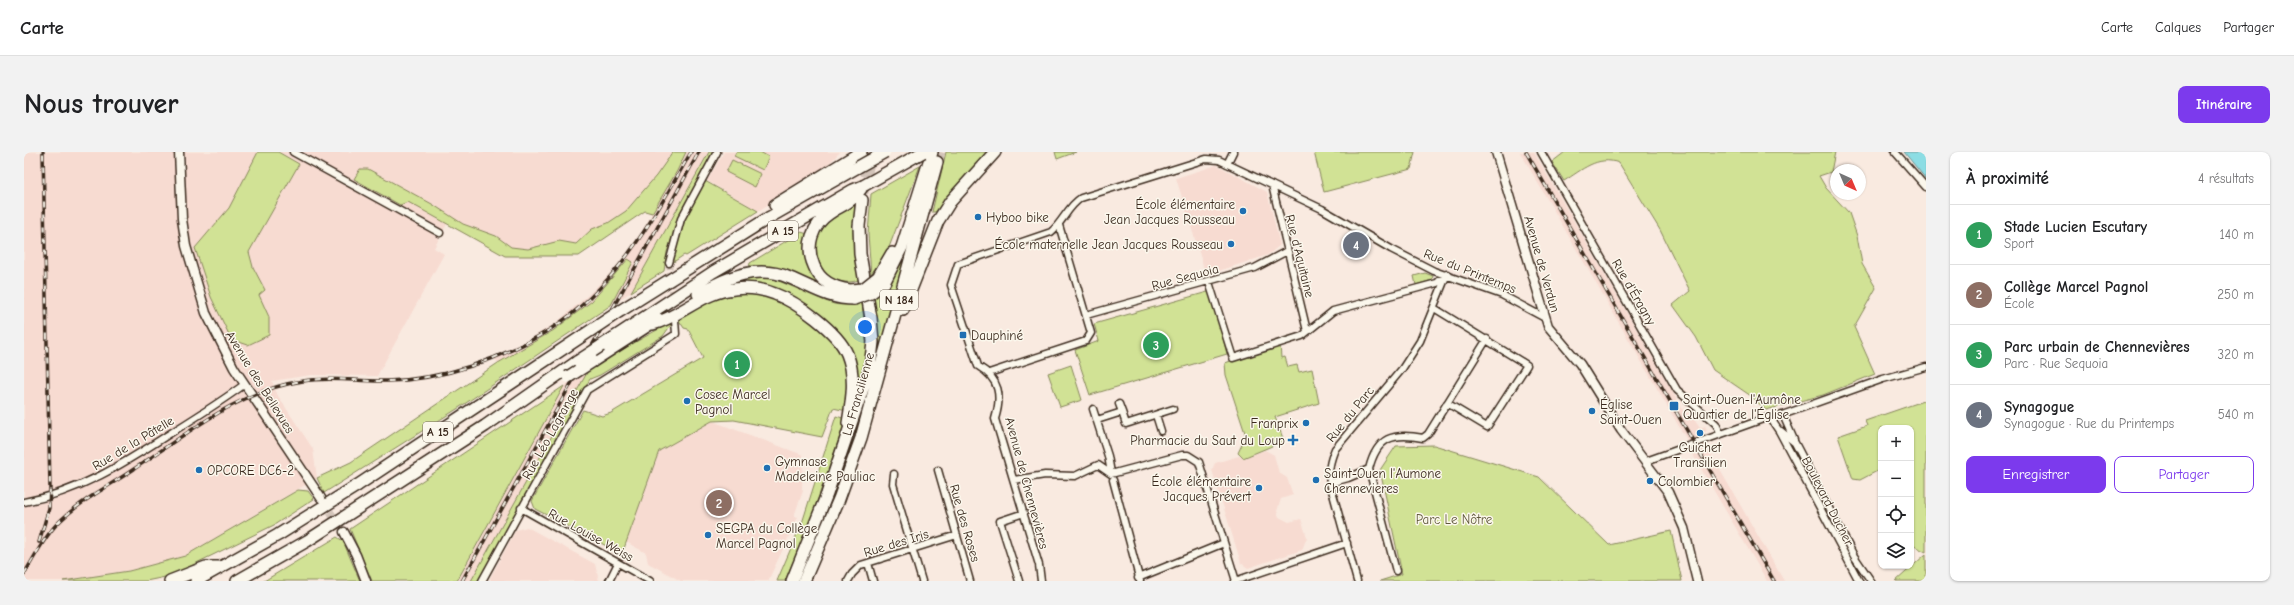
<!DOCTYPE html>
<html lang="fr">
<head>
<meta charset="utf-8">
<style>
	:root { --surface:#fff; --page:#f2f2f2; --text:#202124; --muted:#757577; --line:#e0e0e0; --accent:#7c3aed }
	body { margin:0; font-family:"Comic Neue",sans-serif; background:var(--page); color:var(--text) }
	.controls { position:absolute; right:12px; bottom:12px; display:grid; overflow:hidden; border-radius:8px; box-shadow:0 1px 3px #0004 }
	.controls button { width:36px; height:36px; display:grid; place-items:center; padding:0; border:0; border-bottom:1px solid var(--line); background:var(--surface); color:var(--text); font:20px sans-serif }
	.compass { position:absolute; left:1806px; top:12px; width:36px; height:36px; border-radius:50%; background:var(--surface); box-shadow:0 1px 3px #0004; rotate:136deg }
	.you { position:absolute; left:841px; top:175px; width:14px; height:14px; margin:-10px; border:3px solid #fff; border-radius:50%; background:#1a73e8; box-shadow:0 0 0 6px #1a73e833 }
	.badge { display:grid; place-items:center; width:26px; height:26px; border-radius:50%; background:var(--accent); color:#fff; font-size:13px; font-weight:700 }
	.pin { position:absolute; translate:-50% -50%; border:2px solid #fff; box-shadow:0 1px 4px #0006 }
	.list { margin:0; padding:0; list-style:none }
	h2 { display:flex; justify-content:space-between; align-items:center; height:52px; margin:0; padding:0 16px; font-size:17px }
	h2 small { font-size:13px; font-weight:400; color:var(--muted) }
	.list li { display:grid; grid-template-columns:26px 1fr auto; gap:12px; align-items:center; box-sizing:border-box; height:60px; padding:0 16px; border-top:1px solid var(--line) }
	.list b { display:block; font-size:15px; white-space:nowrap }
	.list p { margin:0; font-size:13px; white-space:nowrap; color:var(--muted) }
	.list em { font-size:13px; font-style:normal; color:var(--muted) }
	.actions { display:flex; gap:8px; padding:12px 16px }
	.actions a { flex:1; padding:9px 0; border:1px solid var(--accent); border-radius:8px; text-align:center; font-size:14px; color:var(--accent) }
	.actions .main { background:var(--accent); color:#fff }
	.icon { flex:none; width:22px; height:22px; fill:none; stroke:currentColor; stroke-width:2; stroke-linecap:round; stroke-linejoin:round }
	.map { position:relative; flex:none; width:1902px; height:429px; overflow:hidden; border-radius:8px }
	header { display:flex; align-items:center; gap:24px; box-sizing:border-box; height:56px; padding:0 20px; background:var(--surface); border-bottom:1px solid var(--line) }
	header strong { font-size:19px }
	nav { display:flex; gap:22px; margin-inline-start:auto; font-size:14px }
	.intro { display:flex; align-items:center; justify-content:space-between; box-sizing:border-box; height:96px; padding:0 24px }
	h1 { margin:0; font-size:28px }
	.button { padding:10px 18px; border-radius:8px; background:var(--accent); color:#fff; font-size:14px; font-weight:700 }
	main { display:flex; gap:24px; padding:0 24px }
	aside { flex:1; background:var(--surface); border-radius:8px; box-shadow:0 1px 3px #0004 }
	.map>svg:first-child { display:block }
	.built { fill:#f7dbd1 }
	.green { fill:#d1e295; stroke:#86865a }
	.water { fill:#8cdde4; stroke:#6c9595 }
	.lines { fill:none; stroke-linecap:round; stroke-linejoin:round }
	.street-tunnel { stroke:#d3c4b9; stroke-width:6; stroke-dasharray:6 3; stroke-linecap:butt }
	.secondary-tunnel { stroke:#d3c4b9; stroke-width:8; stroke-dasharray:8 4; stroke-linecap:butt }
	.highway-tunnel { stroke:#d3c4b9; stroke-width:11; stroke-dasharray:11 5.5; stroke-linecap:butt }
	.street-casing { stroke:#3b2a1e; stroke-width:9 }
	.secondary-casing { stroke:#3b2a1e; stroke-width:11 }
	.highway-casing { stroke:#3b2a1e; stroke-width:14 }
	.street { stroke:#fbf7ec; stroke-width:6 }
	.secondary { stroke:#fbf7ec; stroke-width:8 }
	.highway { stroke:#fbf7ec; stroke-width:11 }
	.rail-casing { stroke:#3b2a1e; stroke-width:3.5 }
	.rail { stroke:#fbf7ec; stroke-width:2; stroke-dasharray:6; stroke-linecap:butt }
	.highway-bridge-casing { stroke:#3b2a1e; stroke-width:14; stroke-linecap:butt }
	.highway-bridge { stroke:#fbf7ec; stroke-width:11 }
	.poi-dot { fill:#1f6fb2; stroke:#fbf7ec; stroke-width:1.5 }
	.labels { text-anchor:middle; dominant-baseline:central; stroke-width:3; stroke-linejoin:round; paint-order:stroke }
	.shield { fill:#fbf7ec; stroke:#75685c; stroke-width:1 }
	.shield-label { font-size:12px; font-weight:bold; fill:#3b2a1e }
	.poi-label { font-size:13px; fill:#3b2a1e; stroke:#fbf7ec; text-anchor:start }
	.street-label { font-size:13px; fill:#3b2a1e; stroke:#fbf7ec }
	.park-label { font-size:13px; fill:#60583c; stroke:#fbf7ec }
</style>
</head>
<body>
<header>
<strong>Carte</strong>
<nav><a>Carte</a><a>Calques</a><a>Partager</a></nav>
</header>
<div class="intro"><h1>Nous trouver</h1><a class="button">Itinéraire</a></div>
<main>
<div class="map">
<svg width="1902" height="429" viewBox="0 0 1902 429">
	<rect width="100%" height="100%" fill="#f9eae0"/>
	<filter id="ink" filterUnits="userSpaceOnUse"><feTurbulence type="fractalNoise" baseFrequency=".025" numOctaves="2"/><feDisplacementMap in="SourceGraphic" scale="8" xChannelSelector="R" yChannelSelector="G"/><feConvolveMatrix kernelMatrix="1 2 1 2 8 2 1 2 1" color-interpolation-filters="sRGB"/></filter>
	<g filter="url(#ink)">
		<path class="built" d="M 0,0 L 685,0 L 607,140 L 587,153 L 609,111 L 604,108 L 568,149 L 550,163 L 499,198 L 474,211 L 469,205 L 506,187 L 532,171 L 563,144 L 594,114 L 618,80 L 628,62 L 621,59 L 555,104 L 481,104 L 423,72 L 410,96 L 420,102 L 353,224 L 287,223 L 248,229 L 254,244 L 289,297 L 293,326 L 161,404 L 105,419 L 39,429 L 0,429 Z
			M 700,0 L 816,0 L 801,16 L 734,59 L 683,29 Z
			M 1496,0 L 1510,0 L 1659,258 L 1669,266 L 1676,276 L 1681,274 L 1683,278 L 1675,286 L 1664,290 Z
			M 1193,13 L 1243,40 L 1256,93 L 1244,103 L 1182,123 L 1152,26 Z
			M 564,219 L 447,429 L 433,429 L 540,234 Z
			M 688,269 L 779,303 L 778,337 L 779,339 L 770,364 L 774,365 L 744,429 L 657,429 L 624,411 L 622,401 L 602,390 L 635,299 Z
			M 1680,292 L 1681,292 L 1760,429 L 1743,429 L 1666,298 Z
			M 1241,298 L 1250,303 L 1255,321 L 1263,326 L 1269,343 L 1257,347 L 1253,359 L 1255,365 L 1265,370 L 1277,367 L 1283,385 L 1278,398 L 1224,416 L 1217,411 L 1188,318 L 1191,311 L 1215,304 L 1219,306 Z
			M 503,375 L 571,412 L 575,429 L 467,429 L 466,426 L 492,378 Z"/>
		<path class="green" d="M 234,0 L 254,0 L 275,12 L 225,100 L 229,115 L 241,138 L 235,143 L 245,165 L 245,183 L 224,193 L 215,190 L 210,193 L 187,145 L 171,96 L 205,56 Z
			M 649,0 L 662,0 L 653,19 L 628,61 L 621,59 L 555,104 L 481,104 L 384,50 L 376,53 L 330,27 L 336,17 L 344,17 L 408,52 L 439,72 L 472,84 L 487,95 L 504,97 L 535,89 L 552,92 L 568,77 L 584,71 L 602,59 L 632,24 Z
			M 685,0 L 690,0 L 654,68 L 643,100 L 640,119 L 607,140 Z
			M 712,0 L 736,0 L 745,5 L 739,18 L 710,4 Z
			M 922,0 L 964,0 L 911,60 L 908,60 Z
			M 1031,0 L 1052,0 L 1033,7 Z
			M 1290,0 L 1391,0 L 1387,17 L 1300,40 Z
			M 1541,0 L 1811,0 L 1807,20 L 1795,24 L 1802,36 L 1825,61 L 1833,84 L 1838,112 L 1852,136 L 1830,175 L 1851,222 L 1799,243 L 1742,258 L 1727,244 L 1689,218 L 1672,185 L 1649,153 L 1666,139 L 1636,78 L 1595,11 C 1573,3 1558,18 1540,29 L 1528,10 Z
			M 708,8 L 737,22 L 731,35 L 702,20 Z
			M 896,14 L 864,98 L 847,122 L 844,82 L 847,42 Z
			M 681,29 L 734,59 L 662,104 L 660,103 L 648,111 L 662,64 Z
			M 831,51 L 830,71 L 835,128 C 803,139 780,106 797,78 C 805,66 819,59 831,51 Z
			M 777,80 L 784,82 L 801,135 L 725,115 L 726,111 Z
			M 886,90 L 856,200 L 852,199 L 849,146 C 869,132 877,112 886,90 Z
			M 604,107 L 609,110 L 587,153 L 433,257 L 300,341 L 293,326 L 327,310 L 474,211 L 530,178 L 568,149 Z
			M 1401,121 L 1409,124 L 1408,128 L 1392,133 L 1390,124 Z
			M 737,124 C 765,130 784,144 810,152 C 819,154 829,152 838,150 L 843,198 L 836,233 L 834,233 L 829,208 L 772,150 L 701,132 Z
			M 1187,139 L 1203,202 L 1066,243 L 1051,198 L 1075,189 L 1070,172 Z
			M 713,141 C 725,142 737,142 749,147 C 773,156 812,186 821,211 C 826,226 824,243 823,259 L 809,256 L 798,285 L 710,268 L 688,269 L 635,299 L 598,402 L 511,357 L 508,349 L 559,258 L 578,264 L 587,261 L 679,206 L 664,177 L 660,176 L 654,167 L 695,145 Z
			M 645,171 L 647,173 L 639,184 L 576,223 L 566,227 L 454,429 L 447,429 L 564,219 C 590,201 618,187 645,171 Z
			M 1256,192 L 1257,206 L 1261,205 L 1264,215 L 1273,213 L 1275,220 L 1288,217 L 1295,251 L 1251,265 L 1260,289 L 1219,306 L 1214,301 L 1222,284 L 1202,223 L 1201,211 Z
			M 1047,213 L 1058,248 L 1036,255 L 1024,221 Z
			M 540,234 L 433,429 L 348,429 L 326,377 Z
			M 1902,248 L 1902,400 L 1888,393 L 1887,396 L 1887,276 L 1857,276 L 1857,317 L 1836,328 L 1829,327 L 1814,284 L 1843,274 L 1841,269 Z
			M 812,264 L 822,267 L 786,369 L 761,429 L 753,429 L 779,368 Z
			M 1410,293 L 1515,325 L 1585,393 L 1647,379 L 1658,429 L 1356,429 L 1378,422 L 1356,318 L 1372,294 Z
			M 274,338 L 284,339 L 290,347 L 250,373 L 146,424 L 122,429 L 39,429 L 105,419 L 161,404 Z
			M 313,385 L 319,389 L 336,429 L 240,429 Z
			M 1902,402 L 1902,429 L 1872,429 Z"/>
		<path class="water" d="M 1880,0 L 1902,0 L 1902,27 Z"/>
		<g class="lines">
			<path class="street-tunnel" d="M 645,111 L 651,164"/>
			<path class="secondary-tunnel" d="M 299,350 L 320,380"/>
			<path class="highway-tunnel" d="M 913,10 L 916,0
				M 839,41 L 847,0"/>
			<g class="street-casing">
				<path id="street" d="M 269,0 L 416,81
					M 1517,0 L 1653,238 L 1692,272 L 1696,281
					M 1871,0 L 1902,35
					M 1203,12 L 1209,0
					M 1248,33 L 1283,179
					M 645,111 L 657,67 L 693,0
					M 1185,130 L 1209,206 L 1278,184 L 1309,159 L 1413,131 L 1421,123
					M 1410,156 L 1503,213 L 1463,275 L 1423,251
					M 1062,163 L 1231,116 L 1263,99
					M 965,221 L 1062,189 L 1067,181 L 1035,73
					M 1069,257 L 1084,304 L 1087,321
					M 1098,260 L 1102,272 L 1149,257
					M 1132,263 L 1137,279
					M 1759,263 L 1770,288
					M 1747,267 L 1755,279 L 1835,429
					M 1073,268 L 1098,260 L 1095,252
					M 1757,279 L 1771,291 L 1830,404 L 1847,429
					M 1622,309 L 1742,266 L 1747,267 L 1859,227 L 1902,215
					M 914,318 L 946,429
					M 870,322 L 869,332 L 898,429
					M 1087,322 L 1158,303 L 1164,303 L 1175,310 L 1212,429
					M 990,328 L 1021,323 L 1051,324 L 1074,313 L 1087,322
					M 1089,328 L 1116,429
					M 1306,331 L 1324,326 L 1345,317
					M 0,350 C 57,340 102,310 150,279 C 174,264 198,249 221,232
					M 497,356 L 626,429
					M 844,411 L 849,429
					M 1372,419 L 1345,317 C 1353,285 1369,280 1399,286 L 1404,282 L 1463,187
					M 1114,426 L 1200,391
					M 458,429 L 563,238 L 652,182 L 651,168
					M 585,429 L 594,411
					M 824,429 L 828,422 L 837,413 L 933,383
					M 995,429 L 976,369 L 1000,361
					M 1017,429 L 1015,413 L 971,267 C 978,244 976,227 954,214 L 927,133 L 934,112 L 1027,80 C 1039,70 1044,54 1057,46 L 1182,7 L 1195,8 L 1298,57 L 1367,97 L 1410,119 L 1478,143 L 1521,166
					M 1211,429 L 1323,391
					M 1333,429 L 1306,331 C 1304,318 1306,309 1311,297 L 1378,217 L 1396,189 L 1423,122"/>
			</g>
			<g class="secondary-casing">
				<path id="secondary" d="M 155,0 L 158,67 L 162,94 L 182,161 L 210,216 L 297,346
					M 1472,0 L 1524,174 L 1556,212 L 1597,278 L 1644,340 L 1660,376 L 1673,429
					M 320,380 L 332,403 L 342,429"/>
			</g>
			<g class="highway-casing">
				<path id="highway" d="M 751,53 L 837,0
					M 854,125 L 868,101
					M 860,131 L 878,95 L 908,0
					M 826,138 C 811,136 796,130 790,114 C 781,94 788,73 806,61 C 813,56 823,52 829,46 C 833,43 836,38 839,34
					M 674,142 C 702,125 734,112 766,126 C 788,135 805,147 830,147
					M 879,158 L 914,69 L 926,50 L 971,0
					M 596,159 L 746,65 L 834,15
					M 629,172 C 654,166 675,143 703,138 C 719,135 736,136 751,142 C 773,150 814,180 823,202 C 832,224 828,247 824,271
					M 577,194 L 689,120 L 829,38 L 839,34
					M 569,209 L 634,167
					M 146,429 L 182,415 L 194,415
					M 172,429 L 254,383 L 334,333 L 572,175
					M 213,429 L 283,389 L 461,274 L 554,209
					M 768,429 L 803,342 L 846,216 L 849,190 L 847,166 L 836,102 L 835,74 L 838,48
					M 780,429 L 815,347 L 837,286 L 913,10"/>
			</g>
			<use href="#street" class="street"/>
			<use href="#secondary" class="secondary"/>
			<use href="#highway" class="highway"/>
			<g class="rail-casing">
				<path id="rail" d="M 1502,0 L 1750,429
					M 15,390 L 25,356 L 26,336 L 19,0
					M 0,422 C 10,406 19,387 32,373 C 54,350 84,335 110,317 C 163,282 215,238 279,229 C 307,224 335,230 363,229 C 418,228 478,207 525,178 C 592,136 629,67 667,0
					M 438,429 L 675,0"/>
			</g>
			<use href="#rail" class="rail"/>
			<g class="highway-bridge-casing">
				<path id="highway-bridge" d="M 834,15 L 861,0
					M 839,34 L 899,0
					M 826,138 L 839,137 L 854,125
					M 830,147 L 847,141 L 860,131
					M 572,175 L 596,159
					M 554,209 L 577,194
					M 544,225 L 569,209"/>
			</g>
			<use href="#highway-bridge" class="highway-bridge"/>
		</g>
	</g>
	<g class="poi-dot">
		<circle cx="1219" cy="59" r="4"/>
		<circle cx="954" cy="65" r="4"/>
		<circle cx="1207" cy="92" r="4"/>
		<rect x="935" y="179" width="8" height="8" rx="2"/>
		<circle cx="663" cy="249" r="4"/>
		<rect x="1645" y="249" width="10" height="10" rx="2"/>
		<circle cx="1568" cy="259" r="4"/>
		<circle cx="1282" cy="271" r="4"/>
		<circle cx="1676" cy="281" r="4"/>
		<path d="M1267 282h4v4h4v4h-4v4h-4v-4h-4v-4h4z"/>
		<circle cx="743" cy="316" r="4"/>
		<circle cx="175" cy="318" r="4"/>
		<circle cx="1292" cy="328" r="4"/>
		<circle cx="1626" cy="329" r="4"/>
		<circle cx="1235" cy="336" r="4"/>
		<circle cx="684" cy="383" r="4"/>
	</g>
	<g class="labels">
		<g class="shield">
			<rect x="744" y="69" width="30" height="20" rx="3"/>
			<rect x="856" y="138" width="38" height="20" rx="3"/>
			<rect x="399" y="270" width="30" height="20" rx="3"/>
		</g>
		<g class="shield-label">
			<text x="759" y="79">A 15</text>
			<text x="875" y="148">N 184</text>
			<text x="414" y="280">A 15</text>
		</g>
		<g class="poi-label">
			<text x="1211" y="52" text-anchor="end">École élémentaire<tspan x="1211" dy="15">Jean Jacques Rousseau</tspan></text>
			<text x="962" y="65">Hyboo bike</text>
			<text x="1199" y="92" text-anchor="end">École maternelle Jean Jacques Rousseau</text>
			<text x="947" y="183">Dauphiné</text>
			<text x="671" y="242">Cosec Marcel<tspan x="671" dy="15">Pagnol</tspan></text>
			<text x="1659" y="247">Saint-Ouen-l'Aumône<tspan x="1659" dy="15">Quartier de l'Église</tspan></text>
			<text x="1576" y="252">Église<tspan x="1576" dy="15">Saint-Ouen</tspan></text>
			<text x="1274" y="271" text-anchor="end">Franprix</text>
			<text x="1261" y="288" text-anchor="end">Pharmacie du Saut du Loup</text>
			<text x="1676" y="295" text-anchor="middle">Guichet<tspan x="1676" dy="15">Transilien</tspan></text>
			<text x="751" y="309">Gymnase<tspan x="751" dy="15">Madeleine Pauliac</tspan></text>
			<text x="183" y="318">OPCORE DC6-2</text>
			<text x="1300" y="321">Saint-Ouen l'Aumone<tspan x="1300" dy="15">Chennevieres</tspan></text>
			<text x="1227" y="329" text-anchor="end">École élémentaire<tspan x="1227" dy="15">Jacques Prévert</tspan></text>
			<text x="1634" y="329">Colombier</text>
			<text x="692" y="376">SEGPA du Collège<tspan x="692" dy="15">Marcel Pagnol</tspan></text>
		</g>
		<g class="street-label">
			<text transform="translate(1276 104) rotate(76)">Rue d'Aquitaine</text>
			<text transform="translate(1518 112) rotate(74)">Avenue de Verdun</text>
			<text transform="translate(1446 119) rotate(22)">Rue du Printemps</text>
			<text transform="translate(1161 125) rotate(-15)">Rue Sequoia</text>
			<text transform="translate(1610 140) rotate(60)">Rue d'Éragny</text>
			<text transform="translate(236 230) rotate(58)">Avenue des Bellevues</text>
			<text transform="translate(834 242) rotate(-74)">La Francilienne</text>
			<text transform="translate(1326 262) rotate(-51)">Rue du Parc</text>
			<text transform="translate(526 282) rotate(-61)">Rue Léo Lagrange</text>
			<text transform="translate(109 291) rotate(-31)">Rue de la Pâtelle</text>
			<text transform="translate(1003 331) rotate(75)">Avenue de Chennevières</text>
			<text transform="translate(1804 349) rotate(63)">Boulevard Ducher</text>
			<text transform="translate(941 371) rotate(74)">Rue des Roses</text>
			<text transform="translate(567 383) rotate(29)">Rue Louise Weiss</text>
			<text transform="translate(872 391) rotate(-17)">Rue des Iris</text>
		</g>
		<g class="park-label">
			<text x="1430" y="367">Parc Le Nôtre</text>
		</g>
	</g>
</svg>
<div class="controls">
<button>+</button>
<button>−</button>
<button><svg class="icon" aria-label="locate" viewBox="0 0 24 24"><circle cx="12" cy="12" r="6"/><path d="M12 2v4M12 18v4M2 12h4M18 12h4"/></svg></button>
<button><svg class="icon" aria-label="layers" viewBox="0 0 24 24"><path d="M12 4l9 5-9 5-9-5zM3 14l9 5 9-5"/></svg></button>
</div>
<svg class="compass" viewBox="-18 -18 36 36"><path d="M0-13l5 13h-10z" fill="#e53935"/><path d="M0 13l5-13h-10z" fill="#757577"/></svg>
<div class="you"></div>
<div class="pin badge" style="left:713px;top:212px;background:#2e9e5b">1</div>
<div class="pin badge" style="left:695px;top:351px;background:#8d6e63">2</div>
<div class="pin badge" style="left:1132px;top:193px;background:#2e9e5b">3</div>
<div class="pin badge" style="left:1332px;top:93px;background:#6b7280">4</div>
</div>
<aside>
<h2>À proximité<small>4 résultats</small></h2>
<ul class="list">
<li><span class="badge" style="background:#2e9e5b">1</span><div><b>Stade Lucien Escutary</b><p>Sport</p></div><em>140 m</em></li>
<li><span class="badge" style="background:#8d6e63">2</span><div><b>Collège Marcel Pagnol</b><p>École</p></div><em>250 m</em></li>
<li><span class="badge" style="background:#2e9e5b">3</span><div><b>Parc urbain de Chennevières</b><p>Parc · Rue Sequoia</p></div><em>320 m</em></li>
<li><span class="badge" style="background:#6b7280">4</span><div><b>Synagogue</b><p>Synagogue · Rue du Printemps</p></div><em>540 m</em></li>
</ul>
<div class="actions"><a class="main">Enregistrer</a><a>Partager</a></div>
</aside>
</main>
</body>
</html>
